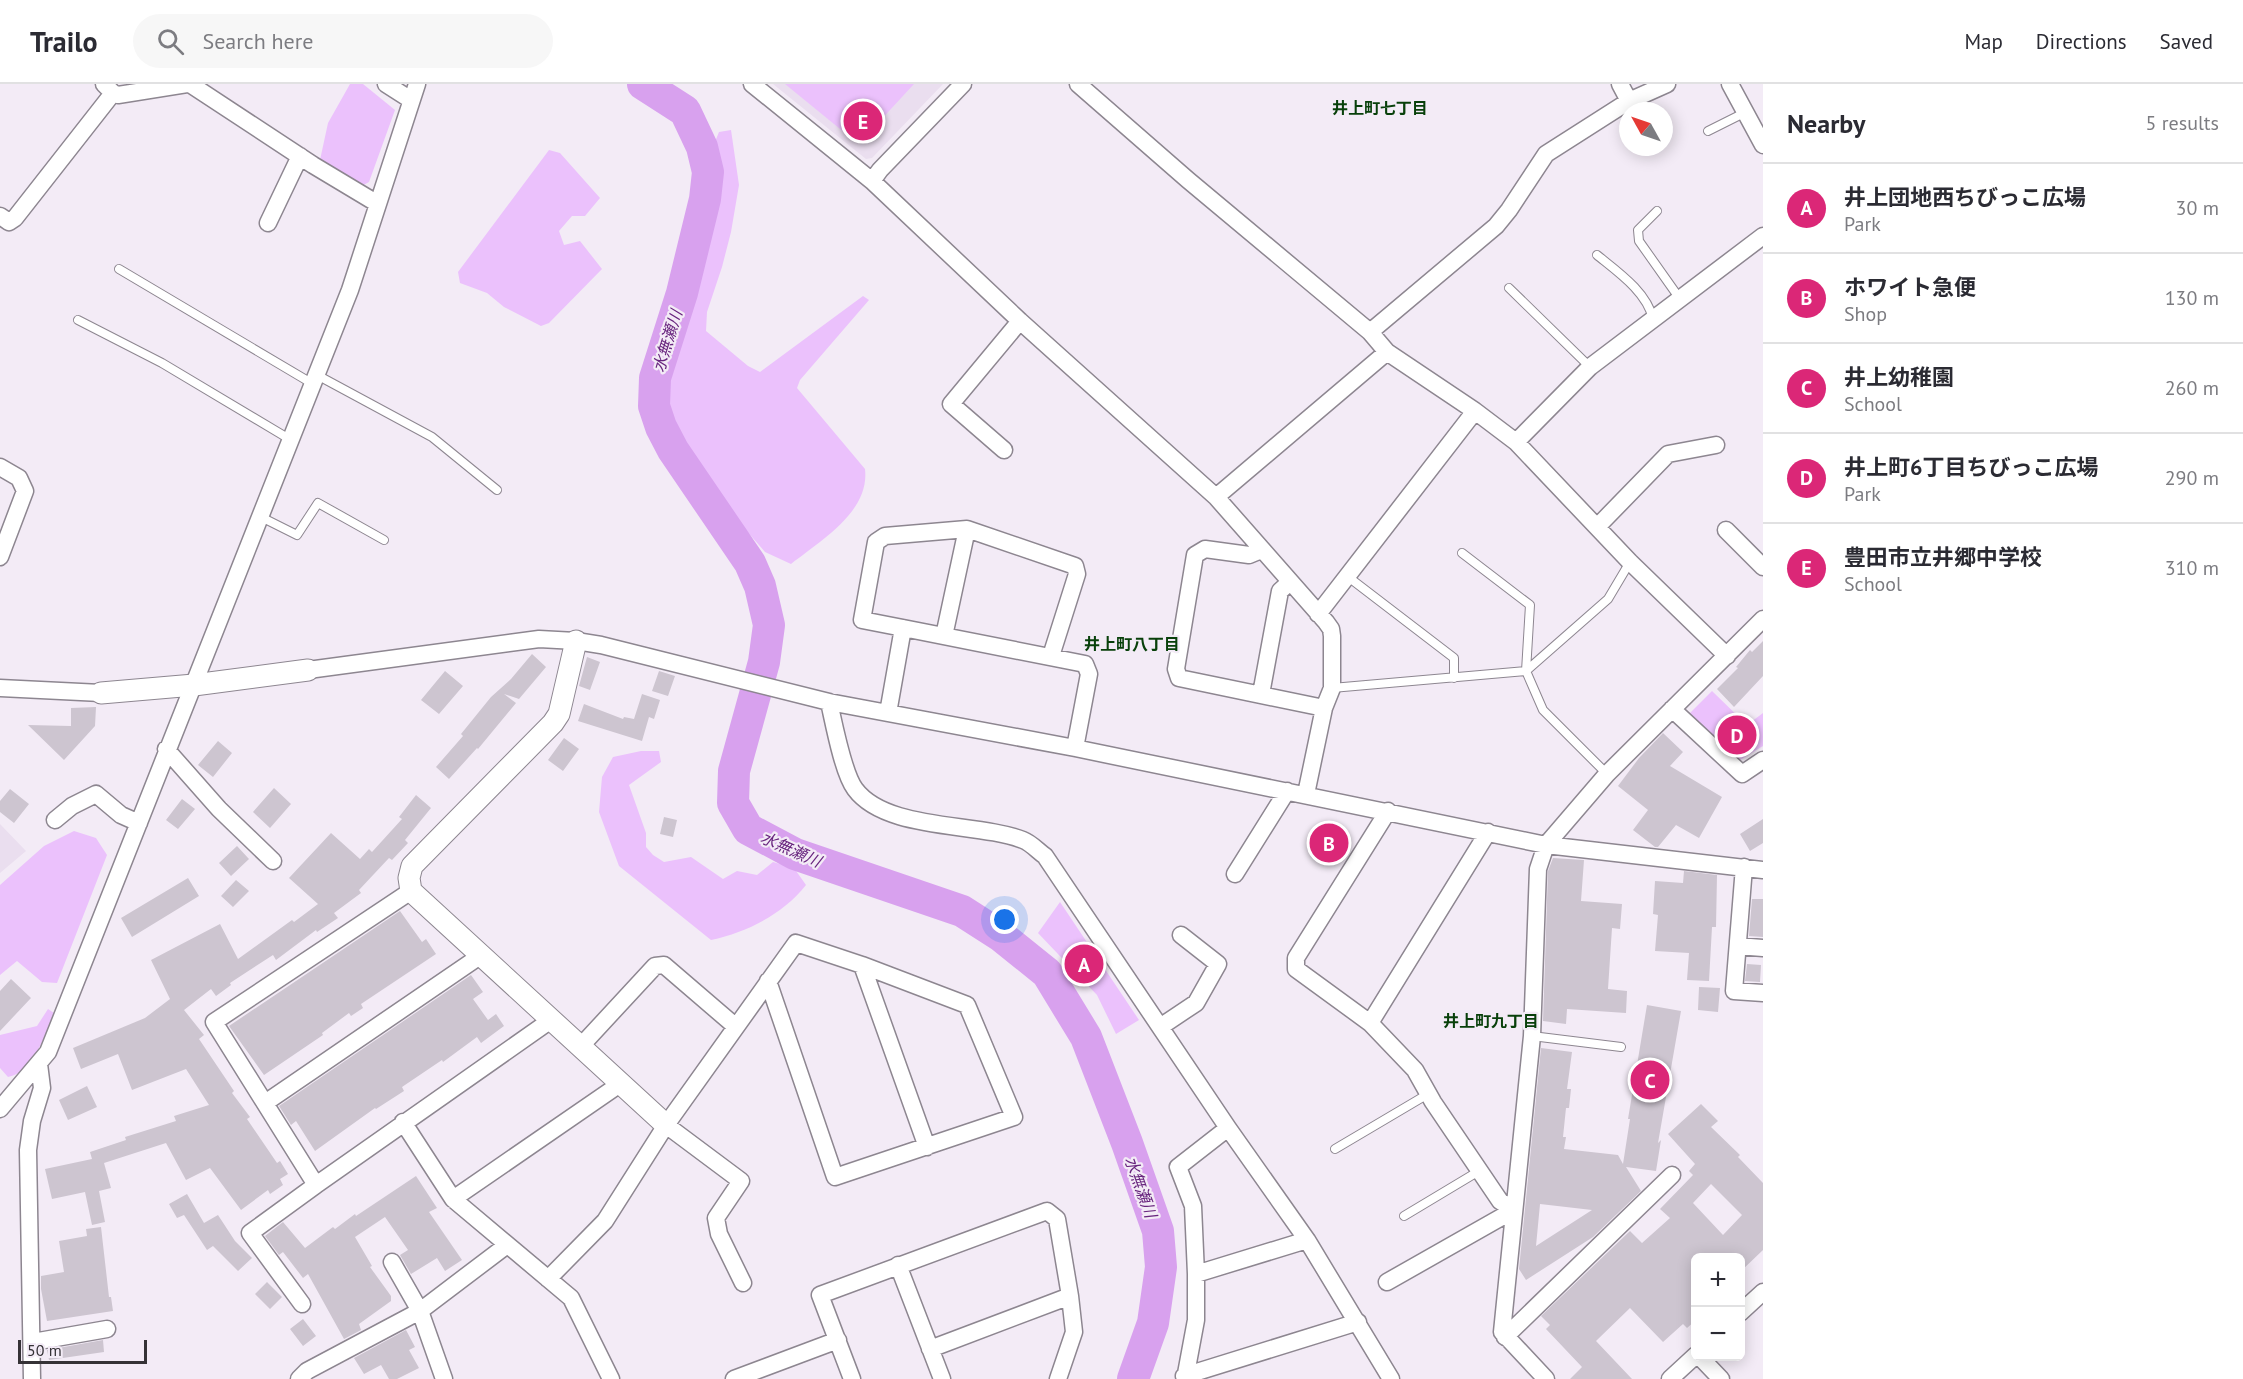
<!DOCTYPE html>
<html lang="en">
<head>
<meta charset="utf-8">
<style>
	:root { --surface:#fff; --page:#f7f7f7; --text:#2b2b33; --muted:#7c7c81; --line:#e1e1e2; --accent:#db2777 }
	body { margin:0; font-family:"PT Sans","Noto Sans JP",sans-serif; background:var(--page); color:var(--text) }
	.controls { position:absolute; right:18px; bottom:18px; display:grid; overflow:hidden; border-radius:9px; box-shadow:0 3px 15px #0003 }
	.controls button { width:54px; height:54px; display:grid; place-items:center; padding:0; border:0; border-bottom:2px solid var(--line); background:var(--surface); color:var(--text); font:30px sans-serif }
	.compass { position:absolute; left:1619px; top:18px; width:54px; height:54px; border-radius:50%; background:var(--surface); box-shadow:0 3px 15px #0003; rotate:310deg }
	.scale { position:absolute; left:18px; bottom:15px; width:129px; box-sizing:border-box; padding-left:6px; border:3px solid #353236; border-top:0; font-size:16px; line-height:21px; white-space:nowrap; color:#353236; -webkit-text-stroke:4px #f3ebf6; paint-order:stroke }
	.you { position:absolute; left:1005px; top:836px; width:21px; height:21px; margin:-15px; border:4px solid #fff; border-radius:50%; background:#1a73e8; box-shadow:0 0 0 9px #1a73e833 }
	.badge { display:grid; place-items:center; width:39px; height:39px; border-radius:50%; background:var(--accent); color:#fff; font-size:20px; font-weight:700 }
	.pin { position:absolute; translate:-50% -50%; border:3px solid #fff; box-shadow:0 2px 6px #0006 }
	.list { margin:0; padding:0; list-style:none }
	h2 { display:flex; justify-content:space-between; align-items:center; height:78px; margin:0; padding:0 24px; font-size:26px }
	h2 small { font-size:20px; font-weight:400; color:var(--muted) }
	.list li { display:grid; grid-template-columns:39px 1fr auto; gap:18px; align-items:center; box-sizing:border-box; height:90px; padding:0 24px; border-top:2px solid var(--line) }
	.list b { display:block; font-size:22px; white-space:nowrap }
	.list p { margin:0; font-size:20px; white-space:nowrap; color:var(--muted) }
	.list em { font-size:20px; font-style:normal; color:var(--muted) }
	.icon { flex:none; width:33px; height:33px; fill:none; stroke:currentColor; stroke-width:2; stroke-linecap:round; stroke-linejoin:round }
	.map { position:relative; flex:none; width:1763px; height:1295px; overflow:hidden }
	header { display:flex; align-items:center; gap:36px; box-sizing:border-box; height:84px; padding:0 30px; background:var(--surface); border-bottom:2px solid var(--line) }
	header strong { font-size:28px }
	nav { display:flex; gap:33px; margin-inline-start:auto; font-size:21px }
	.search { width:420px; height:54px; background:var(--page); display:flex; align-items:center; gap:15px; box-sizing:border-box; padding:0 21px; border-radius:33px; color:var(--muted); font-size:22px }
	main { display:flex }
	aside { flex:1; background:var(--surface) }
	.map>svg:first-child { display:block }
	.built { fill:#eadeef }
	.green { fill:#ebc1fc }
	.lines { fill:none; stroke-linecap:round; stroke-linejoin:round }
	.river { stroke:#d8a1ee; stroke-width:32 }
	.building { fill:#cdc5d0; fill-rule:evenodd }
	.service-casing { stroke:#8d8690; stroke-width:10 }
	.minor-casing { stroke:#8d8690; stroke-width:19 }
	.tertiary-casing { stroke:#8d8690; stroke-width:23 }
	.service { stroke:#fff; stroke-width:8 }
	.minor { stroke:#fff; stroke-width:16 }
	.tertiary { stroke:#fff; stroke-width:21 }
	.labels { text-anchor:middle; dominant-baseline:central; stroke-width:4.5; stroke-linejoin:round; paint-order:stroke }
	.neighbourhood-label { font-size:16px; font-weight:bold; fill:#08400a; stroke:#f3ebf6 }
	.water-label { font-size:16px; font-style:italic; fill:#68257e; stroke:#f3ebf6 }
</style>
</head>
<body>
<header>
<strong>Trailo</strong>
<div class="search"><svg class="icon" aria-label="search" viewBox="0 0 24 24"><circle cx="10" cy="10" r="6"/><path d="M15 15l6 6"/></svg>Search here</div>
<nav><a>Map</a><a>Directions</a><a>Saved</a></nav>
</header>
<main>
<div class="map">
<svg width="1763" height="1295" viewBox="0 0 1763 1295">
	<rect width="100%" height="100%" fill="#f3ebf6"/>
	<path class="built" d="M 773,0 L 943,0 L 872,74 L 866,75 Z
		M 0,740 L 26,767 L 0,789 Z"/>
	<path class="green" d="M 350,0 L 363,0 L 395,26 L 369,98 L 360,103 L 320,76 L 328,39 Z
		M 785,0 L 914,0 L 878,39 L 845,49 Z
		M 731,46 L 739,101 L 731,148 L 722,183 L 707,228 L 706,247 L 748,282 L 760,288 L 863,212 L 869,216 L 800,296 L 797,304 L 865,385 C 870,428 820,457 791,480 L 765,468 L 724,421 L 692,378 L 663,332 L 662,296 L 703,151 L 711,115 L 712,65 L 719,48 Z
		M 549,66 L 560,69 L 600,114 L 585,132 L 572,132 L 559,147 L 564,161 L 580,157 L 602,185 L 549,239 L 541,242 L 504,223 L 487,209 L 460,199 L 458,188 Z
		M 1712,607 L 1747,641 L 1763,629 L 1763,662 L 1740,676 L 1687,632 Z
		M 641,667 L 659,667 L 661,678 L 629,701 L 646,749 L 646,763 L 653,771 L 664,778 L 691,773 L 723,795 L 737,787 L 757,791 L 773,778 L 794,784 L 806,801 C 783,830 748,848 711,856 L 619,782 L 599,728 L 602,693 L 613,673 Z
		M 74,747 L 96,754 L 107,771 L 57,899 L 42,898 L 17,877 L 0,891 L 0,801 L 44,762 Z
		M 1060,818 L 1139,936 L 1116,950 L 1097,911 L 1038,849 Z
		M 48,925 L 54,929 C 45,950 34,988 8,993 L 0,984 L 0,951 L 37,942 Z"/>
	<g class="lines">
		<path class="river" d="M 643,0 L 685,27 L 702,63 L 708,88 L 705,115 L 682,209 L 655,294 L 654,322 L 661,343 L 673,366 L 750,479 L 760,502 L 769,541 L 764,578 L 734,687 L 733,719 L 748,745 L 795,770 L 962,827 L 1001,852 L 1047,889 L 1086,953 L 1127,1059 L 1158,1147 L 1161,1183 L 1153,1239 L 1133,1295"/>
	</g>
	<path class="building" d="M 1763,557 L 1763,592 L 1734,623 L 1717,605 L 1738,584 L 1736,583 L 1750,566 L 1752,568 Z
		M 532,570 L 546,583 L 519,615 L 504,610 L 516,619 L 478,665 L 477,664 L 449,695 L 436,683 L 463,652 L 461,650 L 491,613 L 511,595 Z
		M 587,573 L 600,578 L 590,606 L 579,602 Z
		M 445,587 L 463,602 L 439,630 L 421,616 Z
		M 659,587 L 675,592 L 668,612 L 652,607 Z
		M 642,610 L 660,616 L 654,635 L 649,633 L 642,657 L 578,637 L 584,620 L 623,635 L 624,633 L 634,635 Z
		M 96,623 L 95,642 L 64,676 L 28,641 L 71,642 L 71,624 Z
		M 1663,649 L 1683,668 L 1670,682 L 1722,713 L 1699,754 L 1676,741 L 1658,763 L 1655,763 L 1633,746 L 1648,726 L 1618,702 L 1639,674 Z
		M 564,654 L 579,665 L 563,687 L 548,676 Z
		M 218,657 L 232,669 L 213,693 L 198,681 Z
		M 274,704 L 291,720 L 270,744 L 253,728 Z
		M 10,705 L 29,720 L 14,739 L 0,728 L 0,717 Z
		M 416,711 L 431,724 L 405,756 L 408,759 L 392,776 L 389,774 L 359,806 L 361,809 L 334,829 L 338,834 L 317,848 L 316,846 L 276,876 L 273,871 L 230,899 L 231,901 L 216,912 L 211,905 L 184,926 L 204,951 L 199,955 L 234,1007 L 232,1009 L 250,1033 L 247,1035 L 277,1079 L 280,1077 L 288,1090 L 280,1095 L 283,1101 L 270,1110 L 268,1106 L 241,1126 L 210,1084 L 186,1096 L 166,1059 L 104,1079 L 111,1104 L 99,1107 L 105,1138 L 92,1141 L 85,1108 L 52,1115 L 45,1085 L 92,1075 L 90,1068 L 126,1056 L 125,1053 L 176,1037 L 174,1032 L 209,1021 L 186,985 L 132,1006 L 118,970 L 81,985 L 73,964 L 145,934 L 170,915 L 151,876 L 220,840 L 238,875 L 292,836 L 294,838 L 318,820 L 289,794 L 331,749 L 360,775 L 369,765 L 372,768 L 402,735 L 399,733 Z
		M 182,715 L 195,725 L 178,745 L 166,736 Z
		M 664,733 L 677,736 L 673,753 L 660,750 Z
		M 1763,735 L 1763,759 L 1750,767 L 1740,750 Z
		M 237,762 L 249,775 L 231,792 L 219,779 Z
		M 1553,774 L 1584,776 L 1581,817 L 1622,820 L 1620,845 L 1612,844 L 1608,905 L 1627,907 L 1626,929 L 1567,925 L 1566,940 L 1543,937 L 1548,787 Z
		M 1684,787 L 1717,791 L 1716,843 L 1712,843 L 1709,897 L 1687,896 L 1689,869 L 1655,867 L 1658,831 L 1653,830 L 1655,797 L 1683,799 Z
		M 188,794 L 199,812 L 132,853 L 121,834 Z
		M 236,796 L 249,807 L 233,823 L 221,812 Z
		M 1752,815 L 1763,815 L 1763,853 L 1749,852 Z
		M 400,827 L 422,858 L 426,855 L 436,870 L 361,920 L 363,924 L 351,932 L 349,929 L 322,949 L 323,951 L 264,991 L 229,942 Z
		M 1747,880 L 1761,881 L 1760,898 L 1745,897 Z
		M 471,891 L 483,908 L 473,915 L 488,936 L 496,930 L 504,942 L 481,959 L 477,953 L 443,978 L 442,976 L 402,1003 L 404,1007 L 376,1025 L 375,1024 L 315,1067 L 296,1037 L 291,1041 L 279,1022 Z
		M 11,895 L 31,914 L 0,947 L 0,907 Z
		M 1699,903 L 1720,904 L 1718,928 L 1698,926 Z
		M 1647,921 L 1681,927 L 1658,1059 L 1661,1056 L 1656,1087 L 1626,1083 L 1641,1107 L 1593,1153 L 1526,1196 L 1519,1185 L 1541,964 L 1572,968 L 1567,1005 L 1571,1005 L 1569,1024 L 1566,1024 L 1563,1053 L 1566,1053 L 1564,1065 L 1618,1071 L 1623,1080 L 1630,1035 L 1628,1035 ZM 1540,1120 L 1592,1126 L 1536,1162 Z
		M 87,1002 L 97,1023 L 68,1036 L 59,1016 Z
		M 1701,1020 L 1718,1037 L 1711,1043 L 1740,1071 L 1738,1073 L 1763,1099 L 1763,1166 L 1740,1188 L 1740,1173 L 1695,1173 L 1695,1237 L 1687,1244 L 1683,1240 L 1663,1258 L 1630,1224 L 1596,1257 L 1632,1295 L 1570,1295 L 1582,1283 L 1546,1245 L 1550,1241 L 1541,1232 L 1630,1147 L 1642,1159 L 1670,1134 L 1660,1125 L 1693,1091 L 1689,1087 L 1695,1080 L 1668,1050 ZM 1711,1100 L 1742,1131 L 1723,1151 L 1693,1119 Z
		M 416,1092 L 437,1124 L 429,1128 L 462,1176 L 445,1187 L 437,1174 L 411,1190 L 400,1171 L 408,1166 L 385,1133 L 355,1153 L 372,1182 L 370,1183 L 391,1212 L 391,1217 L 359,1240 L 361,1246 L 344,1255 L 308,1190 L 303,1194 L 283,1168 L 279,1171 L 265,1152 L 283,1138 L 305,1164 L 333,1143 L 335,1145 L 355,1130 L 356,1132 Z
		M 187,1110 L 204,1139 L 218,1131 L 235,1157 L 252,1174 L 238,1187 L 213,1162 L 207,1166 L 184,1131 L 177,1134 L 169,1120 Z
		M 101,1143 L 109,1213 L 111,1213 L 113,1227 L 47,1237 L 41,1205 L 41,1192 L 64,1188 L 59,1157 L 87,1152 L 86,1145 Z
		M 267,1198 L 282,1213 L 270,1225 L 255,1210 Z
		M 303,1235 L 316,1252 L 303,1262 L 290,1245 Z
		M 406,1246 L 415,1263 L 409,1266 L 419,1284 L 397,1295 L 389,1295 L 381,1281 L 364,1290 L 354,1274 Z
		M 103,1256 L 104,1268 L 49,1276 L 47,1266 Z"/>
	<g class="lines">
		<g class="service-casing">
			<path id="service" d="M 1708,47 L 1744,29
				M 1657,127 L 1638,146 L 1639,157 L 1680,215
				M 1597,171 C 1618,188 1647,208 1653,235
				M 119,185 L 313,300
				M 1509,204 L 1590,283
				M 78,236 L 162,279 L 291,356
				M 317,291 L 432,353 L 497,406
				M 261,433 L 297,451 L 318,419 L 384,456
				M 1462,469 L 1530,521 L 1526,587 L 1543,626 L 1607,690
				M 1347,492 L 1454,574 L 1454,594
				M 1332,604 L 1526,587 L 1608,515 L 1630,478
				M 1532,952 L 1621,963
				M 1335,1065 L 1428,1010
				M 1404,1132 L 1479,1087"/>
		</g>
		<g class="minor-casing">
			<path id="minor" d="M 104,0 L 113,9 L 118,11 L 187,0
				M 190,0 L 313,81 L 378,120
				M 386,0 L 411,16
				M 752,0 L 872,97 L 1020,237 L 1216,413 L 1326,538 L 1331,545 L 1332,552 L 1332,604 L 1324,624 L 1306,710
				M 1078,0 L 1188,96 L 1370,248 L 1387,268 L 1475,327 L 1516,358 L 1630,478 L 1727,572
				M 1620,0 L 1629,17
				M 1730,0 L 1763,61
				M 872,97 L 880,86 L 963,0
				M 0,132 L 9,138 L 15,134 L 113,9
				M 268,139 L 300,72
				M 1370,248 L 1496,142 L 1509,126 L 1546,70 L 1629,17 L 1667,0
				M 1516,358 L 1590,283 L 1763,152
				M 1004,366 L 951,320 L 1020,237
				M 0,383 L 19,394 L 25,407 L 0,473
				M 1216,413 L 1387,268
				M 1598,442 L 1668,370 L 1716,361
				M 1726,446 L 1763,483
				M 1261,466 L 1249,471 L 1205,465 L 1195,471 L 1176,585 L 1179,594 L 1324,624
				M 1318,530 L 1475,327
				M 903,544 L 862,536 L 876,458 L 885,452 L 967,445 L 1075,482 L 1077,490 L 1051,572
				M 944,552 L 967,445
				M 308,586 L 539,555 L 576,557 L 601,561 L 829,618 L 1075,664 L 1546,761 L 1763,786
				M 0,604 L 101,609
				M 1261,610 L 1280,507 L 1290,498
				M 829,618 C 834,640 843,689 855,705 C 886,747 976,738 1023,756 C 1031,759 1038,767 1045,772 L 1228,1044 L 1307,1156 L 1391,1295
				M 1672,625 L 1742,690 L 1763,676
				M 888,629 L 903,544 L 1085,580 L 1089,590 L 1075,664
				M 166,665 L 219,725 L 273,777
				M 1388,727 L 1296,874 L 1296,885 L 1370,939 L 1415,986 L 1433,1018 L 1500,1117 L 1514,1126
				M 55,736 L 72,722 L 96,710 L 121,731 L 139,739
				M 1744,783 L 1734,907 L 1763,909
				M 1235,790 L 1287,707
				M 411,807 L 214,938 L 316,1101 L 551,936
				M 1738,862 L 1763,864
				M 862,881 L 927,1063
				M 1370,939 L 1488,748
				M 1160,943 L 1196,919 L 1218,880 L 1181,851
				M 580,963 L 655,882 L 664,881 L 735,942
				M 265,1019 L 480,872
				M 0,1025 L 48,968 L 350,206 L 417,0
				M 403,1038 L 453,1115 L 571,1214 L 611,1295
				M 666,1041 L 741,1097 L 716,1134 L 719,1150 L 743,1199
				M 453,1115 L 620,1000
				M 392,1178 L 420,1227 L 444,1295
				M 898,1181 L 942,1295
				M 1196,1190 L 1307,1156
				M 548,1195 L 605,1137 L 666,1041 L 796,859 L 862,881 L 967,921 L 1014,1033 L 835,1093 L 768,897
				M 1387,1198 L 1514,1126
				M 302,1220 L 250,1149 L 316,1101
				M 1740,1229 L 1763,1208
				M 1505,1253 L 1672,1091
				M 33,1258 L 107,1245
				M 930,1265 L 1070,1212
				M 1699,1272 L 1721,1295
				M 1184,1292 L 1358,1238
				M 32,1295 L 28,1066 L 32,1037 L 42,1004 L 39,980
				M 299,1295 L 307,1287 L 420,1227 L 507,1161
				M 734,1295 L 838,1256
				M 852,1295 L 820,1211 L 1047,1127 L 1057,1135 L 1070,1212 L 1074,1248 L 1058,1295
				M 1185,1295 L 1196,1236 L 1196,1190 L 1193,1122 L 1178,1083 L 1228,1044
				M 1546,1295 L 1502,1248 L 1532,952 L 1538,785 L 1546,761 L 1607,690 L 1763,535
				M 1670,1295 L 1696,1271"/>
		</g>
		<g class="tertiary-casing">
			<path id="tertiary" d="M 576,557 L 559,630 L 553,639 L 412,782 L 409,794 L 411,807 L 666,1041
				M 101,609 L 194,601 L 308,586"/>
		</g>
		<use href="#service" class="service"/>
		<use href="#minor" class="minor"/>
		<use href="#tertiary" class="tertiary"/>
	</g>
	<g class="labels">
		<g class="neighbourhood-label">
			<text x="1380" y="24">井上町七丁目</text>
			<text x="1132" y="560">井上町八丁目</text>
			<text x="1491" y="937">井上町九丁目</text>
		</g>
		<g class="water-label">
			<text transform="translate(667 257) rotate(-73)">水無瀬川</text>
			<text transform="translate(791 765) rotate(24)">水無瀬川</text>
			<text transform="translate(1141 1103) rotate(70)">水無瀬川</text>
		</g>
	</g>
</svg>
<div class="controls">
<button>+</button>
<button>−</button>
</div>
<svg class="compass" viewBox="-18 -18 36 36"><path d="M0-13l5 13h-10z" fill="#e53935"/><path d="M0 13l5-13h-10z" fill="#7c7c81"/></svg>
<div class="scale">50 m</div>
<div class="you"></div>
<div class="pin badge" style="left:1084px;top:880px">A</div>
<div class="pin badge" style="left:1329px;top:759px">B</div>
<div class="pin badge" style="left:1650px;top:996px">C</div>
<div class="pin badge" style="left:1737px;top:651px">D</div>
<div class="pin badge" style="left:863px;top:37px">E</div>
</div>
<aside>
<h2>Nearby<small>5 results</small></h2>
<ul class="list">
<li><span class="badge">A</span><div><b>井上団地西ちびっこ広場</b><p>Park</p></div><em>30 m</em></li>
<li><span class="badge">B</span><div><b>ホワイト急便</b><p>Shop</p></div><em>130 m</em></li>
<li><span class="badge">C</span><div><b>井上幼稚園</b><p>School</p></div><em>260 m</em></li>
<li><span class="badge">D</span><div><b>井上町6丁目ちびっこ広場</b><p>Park</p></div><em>290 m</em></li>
<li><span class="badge">E</span><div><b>豊田市立井郷中学校</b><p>School</p></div><em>310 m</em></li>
</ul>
</aside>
</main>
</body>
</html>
